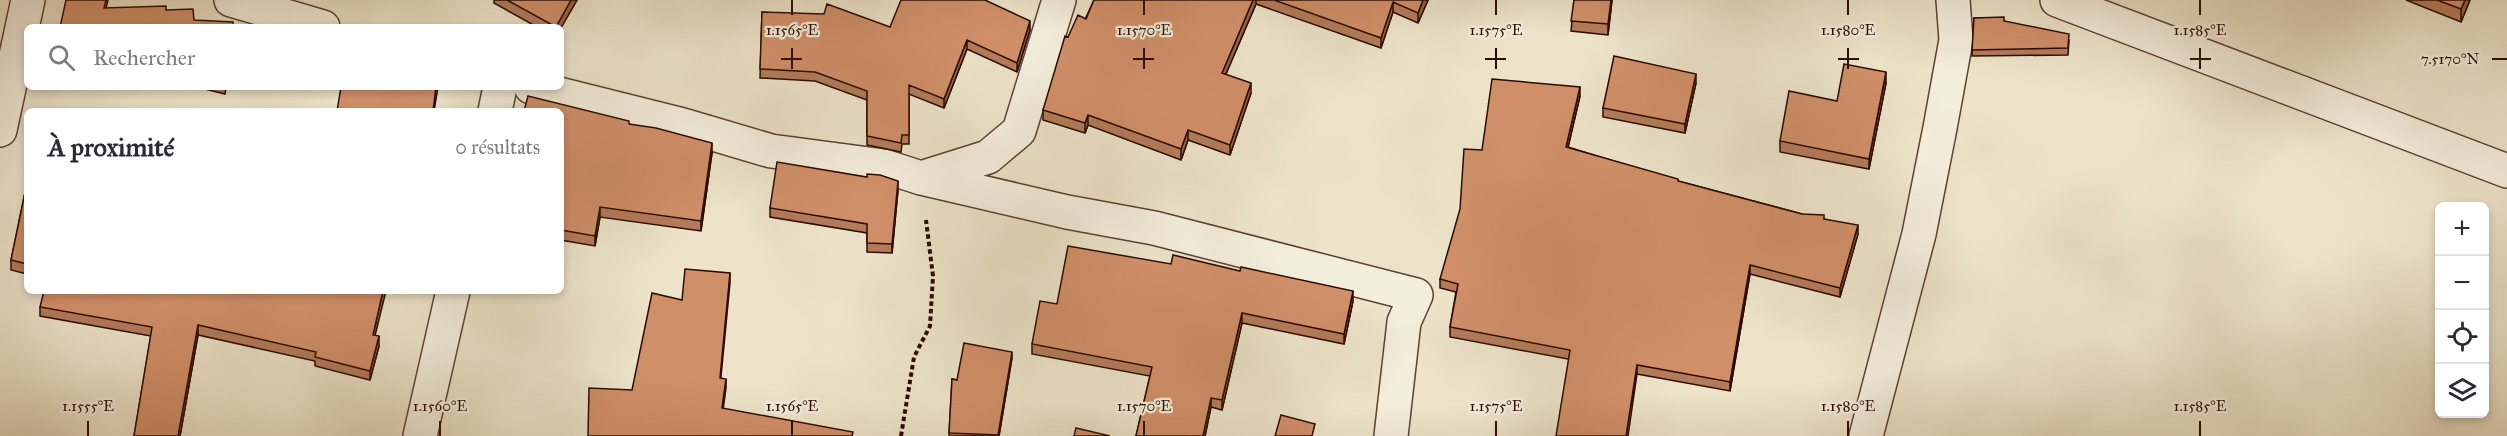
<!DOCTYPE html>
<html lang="fr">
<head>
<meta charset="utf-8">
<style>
	:root { --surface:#fff; --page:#f7f7f7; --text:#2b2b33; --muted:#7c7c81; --line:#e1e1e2 }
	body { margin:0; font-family:"IM FELL Great Primer",serif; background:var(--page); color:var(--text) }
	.controls { position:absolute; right:18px; bottom:18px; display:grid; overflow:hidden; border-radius:9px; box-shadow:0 3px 9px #0003 }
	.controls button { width:54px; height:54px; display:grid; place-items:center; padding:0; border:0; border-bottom:2px solid var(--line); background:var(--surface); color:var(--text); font:30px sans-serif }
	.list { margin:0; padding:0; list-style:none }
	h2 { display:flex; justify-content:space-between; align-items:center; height:78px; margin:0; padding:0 24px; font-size:26px }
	h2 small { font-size:20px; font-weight:400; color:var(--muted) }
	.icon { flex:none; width:33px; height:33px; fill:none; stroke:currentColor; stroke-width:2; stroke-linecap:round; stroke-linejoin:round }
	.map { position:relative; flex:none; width:2507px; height:436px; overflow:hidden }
	.search { position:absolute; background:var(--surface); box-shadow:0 3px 9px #0003; left:24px; top:24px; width:540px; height:66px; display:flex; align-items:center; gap:15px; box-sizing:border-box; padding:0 21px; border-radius:9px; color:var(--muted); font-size:22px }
	.panel { position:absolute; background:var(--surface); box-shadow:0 3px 9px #0003; left:24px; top:108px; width:540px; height:186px; border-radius:9px }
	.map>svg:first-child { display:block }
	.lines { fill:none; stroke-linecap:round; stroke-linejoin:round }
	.minor-casing { stroke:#5b4132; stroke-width:36 }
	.path { stroke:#2b0b00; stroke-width:4; stroke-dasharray:4.5 3; stroke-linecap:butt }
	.minor { stroke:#f3eddc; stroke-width:33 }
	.wall { fill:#b37b5a; stroke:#2b0b00; stroke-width:1.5 }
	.shaded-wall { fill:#92644a; stroke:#2b0b00; stroke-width:1.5 }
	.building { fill:#d08f69; stroke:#2b0b00; stroke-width:1.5 }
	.ticks { fill:none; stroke:#2b0b00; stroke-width:2 }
	.ticks-label { font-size:15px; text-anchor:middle; fill:#2b0b00; stroke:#f3eddc; stroke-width:4.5; stroke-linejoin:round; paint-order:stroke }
</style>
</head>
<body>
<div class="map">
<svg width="2507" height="436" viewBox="0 0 2507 436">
	<rect width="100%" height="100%" fill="#ece3c9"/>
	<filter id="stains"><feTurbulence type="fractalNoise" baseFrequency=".00333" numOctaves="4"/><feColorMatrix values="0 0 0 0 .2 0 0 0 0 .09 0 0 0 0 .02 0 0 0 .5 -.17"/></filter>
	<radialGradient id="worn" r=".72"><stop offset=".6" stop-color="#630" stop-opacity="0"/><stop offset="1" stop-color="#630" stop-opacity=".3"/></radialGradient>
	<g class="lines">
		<g class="minor-casing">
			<path id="minor" d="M 231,0 L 323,27
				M 2057,0 L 2507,171
				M 531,87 L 683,125 L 771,151 L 884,166 L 921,178 L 988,157 L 1019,131 L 1059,0
				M 495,111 L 500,87
				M 0,130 L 28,0
				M 921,178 L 1067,212 L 1154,228 L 1416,295 L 1404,322 L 1391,436
				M 420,436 L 453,291
				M 1866,436 L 1919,234 L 1940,128 L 1956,40 L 1953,0"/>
		</g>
		<path class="path" d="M 901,436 L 914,357 L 930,326 L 933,276 L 926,220"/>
		<use href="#minor" class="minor"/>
	</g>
	<path class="wall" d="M 494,0 L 577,0 L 561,27 L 537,27 L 494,3 Z
		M 1094,0 L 1428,0 L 1418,23 L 1393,12 L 1381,48 L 1256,4 L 1226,74 L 1251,93 L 1230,155 L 1188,140 L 1181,160 L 1088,125 L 1085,133 L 1043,120 L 1043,110 Z
		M 1574,0 L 1612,0 L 1608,35 L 1571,31 Z
		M 2406,0 L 2470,0 L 2461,22 Z
		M 762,12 L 890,27 L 1030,30 L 1017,72 L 967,49 L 944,108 L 909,94 L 909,144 L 902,144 L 901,152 L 867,145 L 867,100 L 815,81 L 760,78 Z
		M 1974,18 L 2004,21 L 2069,40 L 2068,55 L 1972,56 Z
		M 1696,83 L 1685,133 L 1603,117 L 1603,108 Z
		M 1886,83 L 1869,169 L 1780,152 L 1780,141 L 1837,101 Z
		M 197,87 L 226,87 L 225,94 Z
		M 1580,96 L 1568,147 L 1678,181 L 1802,214 L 1824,219 L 1858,234 L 1840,297 L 1750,274 L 1730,391 L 1637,374 L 1568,359 L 1450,337 L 1450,327 L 1456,292 L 1440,288 L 1440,279 Z
		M 561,111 L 629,124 L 712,153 L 701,231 L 600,217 L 595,246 L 561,240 Z
		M 27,183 L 27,274 L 11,270 L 11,260 Z
		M 898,190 L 892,253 L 867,252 L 867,233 L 770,217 L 770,208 Z
		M 1171,264 L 1353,301 L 1344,344 L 1242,323 L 1222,410 L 1211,407 L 1205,436 L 1136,436 L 1150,376 L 1032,354 L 1032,344 L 1057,304 Z
		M 40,307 L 375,335 L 379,346 L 370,380 L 315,366 L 315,361 L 198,335 L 180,436 L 134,436 L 151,336 L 40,316 Z
		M 1012,358 L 999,436 L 949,436 L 952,379 L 957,380 Z"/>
	<path class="shaded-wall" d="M 106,0 L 108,0 L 104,17 L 104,8 Z
		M 571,0 L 577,0 L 561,28 L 561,27 L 556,27 Z
		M 1253,0 L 1256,0 L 1256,4 L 1222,83 L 1222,73 Z
		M 1423,0 L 1428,0 L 1418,23 L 1418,13 Z
		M 1611,0 L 1612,0 L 1608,35 L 1608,24 Z
		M 2465,0 L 2470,0 L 2461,22 L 2461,9 Z
		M 1393,2 L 1393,12 L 1381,48 L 1381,38 Z
		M 1030,21 L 1030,30 L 1017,72 L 1017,63 Z
		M 967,40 L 967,49 L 944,108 L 944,99 Z
		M 1886,72 L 1886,83 L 1869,169 L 1869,159 Z
		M 1696,74 L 1696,83 L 1685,133 L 1685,124 Z
		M 1251,83 L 1251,93 L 1230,155 L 1230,145 Z
		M 436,87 L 438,87 L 434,111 L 433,111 Z
		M 1580,87 L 1580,96 L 1566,156 L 1566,147 Z
		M 1088,115 L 1088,125 L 1085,133 L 1085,123 Z
		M 1188,130 L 1188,140 L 1181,160 L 1181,149 Z
		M 712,143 L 712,153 L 701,231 L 701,221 Z
		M 898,181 L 898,190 L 892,253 L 892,244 Z
		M 600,207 L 600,217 L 595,246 L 595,236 Z
		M 1858,225 L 1858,234 L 1840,297 L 1840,288 Z
		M 1750,265 L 1750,274 L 1730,391 L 1730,382 Z
		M 730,273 L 730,283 L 720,387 L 720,378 Z
		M 383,291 L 386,291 L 373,344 L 373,335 Z
		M 1353,291 L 1353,301 L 1344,344 L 1344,334 Z
		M 1242,313 L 1242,323 L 1222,410 L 1222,400 Z
		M 198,325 L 198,335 L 180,436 L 178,436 Z
		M 379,336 L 379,346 L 370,380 L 370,371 Z
		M 1012,352 L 1012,358 L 999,436 L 998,436 Z
		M 1637,365 L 1637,374 L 1628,436 L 1626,436 Z
		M 726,379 L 726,388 L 722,418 L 722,408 Z
		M 1211,398 L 1211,407 L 1205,436 L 1203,436 Z"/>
	<path class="building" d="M 66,0 L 106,0 L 104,8 L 166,6 L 166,10 L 193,9 L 194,20 L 233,22 L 233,27 L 60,27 Z
		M 507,0 L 571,0 L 556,27 Z
		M 901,0 L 985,0 L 1030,21 L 1017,63 L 967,40 L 944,99 L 909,85 L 909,135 L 902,135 L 901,143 L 867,136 L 867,91 L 815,72 L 760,69 L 762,12 L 824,14 L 827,4 L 890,27 Z
		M 1094,0 L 1253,0 L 1222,73 L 1251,83 L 1230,145 L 1188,130 L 1181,149 L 1088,115 L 1085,123 L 1043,110 L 1065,36 L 1068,37 L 1078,15 L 1086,19 Z
		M 1274,0 L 1423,0 L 1418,13 L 1393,2 L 1381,38 Z
		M 1574,0 L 1611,0 L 1608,24 L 1571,21 Z
		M 2437,0 L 2465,0 L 2461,9 Z
		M 2004,17 L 2004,21 L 2069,34 L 2068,48 L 1972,50 L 1974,18 Z
		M 1614,56 L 1696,74 L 1685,124 L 1603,108 Z
		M 1844,64 L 1886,72 L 1869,159 L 1780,141 L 1789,91 L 1837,101 Z
		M 1492,79 L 1580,87 L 1566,147 L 1678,179 L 1678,181 L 1802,214 L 1824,215 L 1824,219 L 1858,225 L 1840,288 L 1750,265 L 1730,382 L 1637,365 L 1626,436 L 1556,436 L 1570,350 L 1450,327 L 1458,284 L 1440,279 L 1460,209 L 1464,149 L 1482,150 Z
		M 341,87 L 436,87 L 433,111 L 337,111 Z
		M 528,96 L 629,121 L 629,124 L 656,128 L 712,143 L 701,221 L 600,207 L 595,236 L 561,230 L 561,111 L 524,111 Z
		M 777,162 L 867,177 L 867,174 L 880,175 L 898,181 L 892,244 L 867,243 L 867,224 L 770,208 Z
		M 27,183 L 27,264 L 11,260 Z
		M 1068,246 L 1171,264 L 1173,255 L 1240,271 L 1241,267 L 1353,291 L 1344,334 L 1242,313 L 1222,400 L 1211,398 L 1203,436 L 1136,436 L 1152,367 L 1032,344 L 1040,301 L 1057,304 Z
		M 685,269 L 730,273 L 720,378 L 726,379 L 722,408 L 853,432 L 852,436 L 588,436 L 589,388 L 632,390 L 652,293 L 682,300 Z
		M 44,291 L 383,291 L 373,335 L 379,336 L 370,371 L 315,357 L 316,352 L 198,325 L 178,436 L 134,436 L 152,327 L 40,307 Z
		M 964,343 L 1012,352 L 998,435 L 949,433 L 952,379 L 957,380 Z
		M 1281,415 L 1315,424 L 1312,436 L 1275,436 Z
		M 1076,428 L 1110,436 L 1074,436 Z"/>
	<path class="ticks" d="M 792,0 L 792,15M 1144,0 L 1144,15M 1496,0 L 1496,15M 1848,0 L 1848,15M 2200,0 L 2200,15M 792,48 L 792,69M 1144,48 L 1144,69M 1496,48 L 1496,69M 1848,48 L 1848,69M 2200,48 L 2200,69M 781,59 L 802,59M 1133,59 L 1154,59M 1485,59 L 1506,59M 1838,59 L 1859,59M 2190,59 L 2211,59M 2492,59 L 2507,59M 88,421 L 88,436M 440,421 L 440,436M 792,421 L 792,436M 1144,421 L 1144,436M 1496,421 L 1496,436M 1848,421 L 1848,436M 2200,421 L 2200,436"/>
	<g class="ticks-label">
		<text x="792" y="35">1.1565°E</text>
		<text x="1144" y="35">1.1570°E</text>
		<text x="1496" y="35">1.1575°E</text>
		<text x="1848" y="35">1.1580°E</text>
		<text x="2200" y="35">1.1585°E</text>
		<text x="2450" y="64">7.5170°N</text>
		<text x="88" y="411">1.1555°E</text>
		<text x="440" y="411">1.1560°E</text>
		<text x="792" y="411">1.1565°E</text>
		<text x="1144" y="411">1.1570°E</text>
		<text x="1496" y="411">1.1575°E</text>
		<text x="1848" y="411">1.1580°E</text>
		<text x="2200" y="411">1.1585°E</text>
	</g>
	<rect width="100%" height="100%" filter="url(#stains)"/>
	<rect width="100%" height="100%" fill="url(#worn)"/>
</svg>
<div class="controls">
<button>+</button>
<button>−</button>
<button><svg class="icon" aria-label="locate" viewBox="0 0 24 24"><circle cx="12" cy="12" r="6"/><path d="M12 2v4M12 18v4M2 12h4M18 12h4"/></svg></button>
<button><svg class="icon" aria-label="layers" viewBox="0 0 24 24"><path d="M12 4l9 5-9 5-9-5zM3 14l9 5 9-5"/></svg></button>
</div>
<div class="search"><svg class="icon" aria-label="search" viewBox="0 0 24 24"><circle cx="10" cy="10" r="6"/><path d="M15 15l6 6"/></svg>Rechercher</div>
<section class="panel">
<h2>À proximité<small>0 résultats</small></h2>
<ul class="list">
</ul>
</section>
</div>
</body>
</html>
